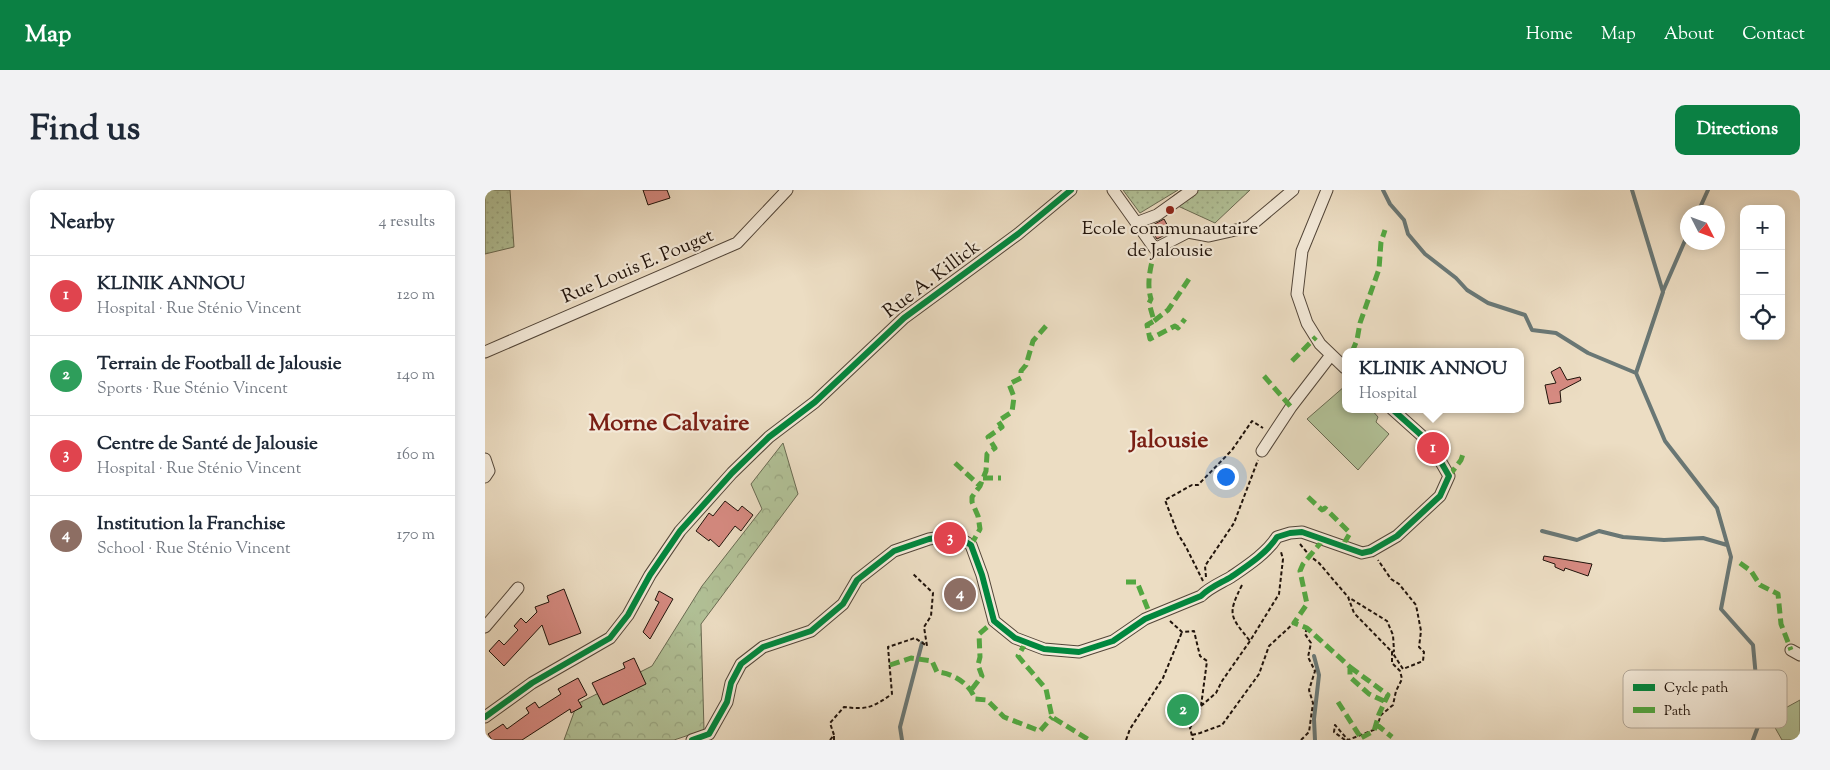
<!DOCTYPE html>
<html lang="en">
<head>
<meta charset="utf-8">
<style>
	:root { --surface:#fff; --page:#f2f2f3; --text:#1f2937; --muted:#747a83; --line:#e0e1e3; --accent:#0b8043 }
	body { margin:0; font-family:"Sorts Mill Goudy",serif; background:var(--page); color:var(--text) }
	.controls { position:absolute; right:15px; top:15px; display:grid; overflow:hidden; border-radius:10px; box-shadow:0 2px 12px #0003 }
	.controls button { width:45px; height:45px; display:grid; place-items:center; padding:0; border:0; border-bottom:1px solid var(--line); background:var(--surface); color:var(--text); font:25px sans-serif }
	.compass { position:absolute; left:1195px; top:15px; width:45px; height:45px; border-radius:50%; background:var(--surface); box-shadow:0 2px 12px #0003; rotate:132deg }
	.you { position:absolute; left:740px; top:286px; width:18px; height:18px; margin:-12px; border:4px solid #fff; border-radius:50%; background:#1a73e8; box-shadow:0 0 0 8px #1a73e833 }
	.badge { display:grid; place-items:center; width:32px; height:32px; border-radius:50%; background:var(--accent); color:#fff; font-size:16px; font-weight:700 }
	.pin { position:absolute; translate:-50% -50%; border:2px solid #fff; box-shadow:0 1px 5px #0006 }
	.popup { position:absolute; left:857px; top:158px; width:182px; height:65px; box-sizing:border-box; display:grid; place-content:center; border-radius:10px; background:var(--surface); filter:drop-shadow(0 1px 4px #0005); font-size:16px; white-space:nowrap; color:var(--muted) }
	.popup b { font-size:19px; color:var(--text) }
	.popup::after { content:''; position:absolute; left:50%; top:100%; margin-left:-10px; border:10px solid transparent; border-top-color:var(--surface) }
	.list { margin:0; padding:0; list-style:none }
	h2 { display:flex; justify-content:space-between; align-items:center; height:65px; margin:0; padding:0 20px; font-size:21px }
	h2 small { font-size:16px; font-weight:400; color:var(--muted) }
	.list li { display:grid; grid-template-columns:32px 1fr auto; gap:15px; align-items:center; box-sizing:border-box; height:80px; padding:0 20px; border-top:1px solid var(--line) }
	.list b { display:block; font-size:19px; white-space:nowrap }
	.list p { margin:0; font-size:16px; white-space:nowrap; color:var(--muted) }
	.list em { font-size:16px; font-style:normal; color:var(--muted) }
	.icon { flex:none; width:28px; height:28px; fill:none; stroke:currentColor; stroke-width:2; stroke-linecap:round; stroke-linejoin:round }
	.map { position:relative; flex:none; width:1315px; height:550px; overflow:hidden; border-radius:10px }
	header { display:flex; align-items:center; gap:30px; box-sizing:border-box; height:70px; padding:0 25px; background:var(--accent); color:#fff }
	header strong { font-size:24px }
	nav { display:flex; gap:28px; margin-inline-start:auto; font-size:18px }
	.intro { display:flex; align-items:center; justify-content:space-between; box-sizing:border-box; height:120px; padding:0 30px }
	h1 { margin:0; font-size:35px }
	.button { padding:12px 22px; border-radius:10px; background:var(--accent); color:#fff; font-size:18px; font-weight:700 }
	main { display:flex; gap:30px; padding:0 30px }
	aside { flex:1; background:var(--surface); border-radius:10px; box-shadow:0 2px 12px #0003 }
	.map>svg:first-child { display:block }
	.grass { fill:url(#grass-dots); stroke:#696a52 }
	.forest { fill:url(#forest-crowns); stroke:#696a52 }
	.pitch { fill:#b2c298; stroke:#696a52 }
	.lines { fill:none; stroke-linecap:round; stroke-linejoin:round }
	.stream { stroke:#697775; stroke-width:4 }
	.building { fill:#d68a81; stroke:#20130b }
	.street-casing { stroke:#534639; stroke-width:13 }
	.path { stroke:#20130b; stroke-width:2; stroke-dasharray:4 2.5; stroke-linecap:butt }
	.street { stroke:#f3e9d8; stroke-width:11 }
	.quiet { stroke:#52a841; stroke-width:5; stroke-dasharray:10 5; stroke-linecap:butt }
	.cycleway-casing { stroke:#f3e9d8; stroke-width:9 }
	.cycleway { stroke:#00873e; stroke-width:6 }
	.poi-dot { fill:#8f2418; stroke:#f3e9d8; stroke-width:2 }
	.labels { text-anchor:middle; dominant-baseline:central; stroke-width:4.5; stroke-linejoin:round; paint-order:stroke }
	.poi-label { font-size:19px; fill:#20130b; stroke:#f3e9d8 }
	.street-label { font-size:19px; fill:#20130b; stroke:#f3e9d8 }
	.district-label { font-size:24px; font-weight:bold; fill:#7a1f14; stroke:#f3e9d8 }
	.key { fill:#f3e9d8; stroke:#b4a99a; stroke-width:1 }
	.key-label { font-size:14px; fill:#20130b }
</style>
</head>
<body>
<header>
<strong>Map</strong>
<nav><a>Home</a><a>Map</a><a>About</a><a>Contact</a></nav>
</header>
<div class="intro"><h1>Find us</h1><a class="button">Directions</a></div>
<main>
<aside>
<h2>Nearby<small>4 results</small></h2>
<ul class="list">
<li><span class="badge" style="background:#e0444e">1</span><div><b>KLINIK ANNOU</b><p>Hospital · Rue Sténio Vincent</p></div><em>120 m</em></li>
<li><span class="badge" style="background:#2e9e5b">2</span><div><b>Terrain de Football de Jalousie</b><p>Sports · Rue Sténio Vincent</p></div><em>140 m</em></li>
<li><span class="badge" style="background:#e0444e">3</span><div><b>Centre de Santé de Jalousie</b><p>Hospital · Rue Sténio Vincent</p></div><em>160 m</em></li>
<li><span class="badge" style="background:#8d6e63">4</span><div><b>Institution la Franchise</b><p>School · Rue Sténio Vincent</p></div><em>170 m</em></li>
</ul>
</aside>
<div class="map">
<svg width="1315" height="550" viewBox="0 0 1315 550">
	<defs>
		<pattern id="grass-dots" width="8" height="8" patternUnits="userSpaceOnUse" patternTransform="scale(1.25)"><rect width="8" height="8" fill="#b2c298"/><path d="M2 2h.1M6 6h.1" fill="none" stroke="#99a682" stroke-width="1.8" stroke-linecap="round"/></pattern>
		<pattern id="forest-crowns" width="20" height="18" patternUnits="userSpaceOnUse" patternTransform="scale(1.25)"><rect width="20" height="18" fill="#b2c298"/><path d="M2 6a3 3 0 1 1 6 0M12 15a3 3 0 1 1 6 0" fill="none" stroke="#99a682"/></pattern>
	</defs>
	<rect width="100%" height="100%" fill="#ecddc3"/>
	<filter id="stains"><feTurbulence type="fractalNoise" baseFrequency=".004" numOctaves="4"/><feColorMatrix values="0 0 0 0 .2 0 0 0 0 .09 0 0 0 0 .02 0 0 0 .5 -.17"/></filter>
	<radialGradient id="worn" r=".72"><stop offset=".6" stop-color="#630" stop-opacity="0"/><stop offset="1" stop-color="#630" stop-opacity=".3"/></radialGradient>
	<path class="grass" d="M 0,0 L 25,0 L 29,57 L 0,64 Z
		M 638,0 L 693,0 L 655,23 Z
		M 696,0 L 765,0 L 730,33 L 682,11 Z"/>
	<path class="forest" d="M 298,253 L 313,304 L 216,434 L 219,540 L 189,550 L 79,550 L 92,514 L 167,476 L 217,396 L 277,319 L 266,294 Z"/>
	<path class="pitch" d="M 860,196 L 860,219 L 886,219 L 893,227 L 891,232 L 904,244 L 873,280 L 822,229 Z
		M 1315,510 L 1315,550 L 1297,550 L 1284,527 Z"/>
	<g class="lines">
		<path class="stream" d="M 898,0 L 905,14 L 919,30 L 923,44 L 940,64 L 971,88 L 982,100 L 1003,113 L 1040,125 L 1047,140 L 1071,143 L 1103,163 L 1151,183 L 1180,251 L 1232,318 L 1246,367 L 1236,419 L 1268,455 L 1275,531 L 1268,550
			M 1147,0 L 1178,102 L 1151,183
			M 1213,22 L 1223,0
			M 1178,101 L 1202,46
			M 1057,341 L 1092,350 L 1114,341 L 1138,347 L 1179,350 L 1218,348 L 1242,355
			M 829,466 L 834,485 L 829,529 L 830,550
			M 417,550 L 415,537 L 437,453"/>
	</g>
	<path class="building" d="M 158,0 L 182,0 L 185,8 L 163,15 Z
		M 679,29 L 686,42 L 672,49 L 664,37 Z
		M 1075,177 L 1082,190 L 1095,187 L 1096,190 L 1075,201 L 1076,212 L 1064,214 L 1060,195 L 1071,193 L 1066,182 Z
		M 240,311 L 253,321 L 257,316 L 268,325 L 256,341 L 250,336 L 234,357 L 225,349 L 224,351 L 211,341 L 224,323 L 228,326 Z
		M 1059,366 L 1107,374 L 1103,386 L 1080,378 L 1079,381 L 1070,377 L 1070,374 L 1058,370 Z
		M 79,399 L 96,443 L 64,455 L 57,435 L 19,476 L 4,461 L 14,450 L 19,455 L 33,440 L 29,436 L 36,428 L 41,433 L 52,422 L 50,417 L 64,412 L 62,406 Z
		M 174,401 L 188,409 L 165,449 L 158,442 L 174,412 L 170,410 Z
		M 149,468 L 161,494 L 118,515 L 107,493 L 140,478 L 138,473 Z
		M 93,488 L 102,505 L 93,510 L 97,517 L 86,523 L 85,519 L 37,550 L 7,550 L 3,544 L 18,534 L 22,539 L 44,523 L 41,518 L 50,512 L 54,518 L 76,504 L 73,499 Z
		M 694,508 L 711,521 L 703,532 L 685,518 Z"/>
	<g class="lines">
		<g class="street-casing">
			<path id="street" d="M 628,0 L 670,59 L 703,42 L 724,46 L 764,37 L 808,0
				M 842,0 L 817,61 L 812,104 L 822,133 L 835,154 L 860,178
				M 651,33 L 672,25 L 707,0
				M 0,162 L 252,53 L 302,0
				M 777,261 L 806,217 L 846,165
				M 0,269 L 4,281 L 0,287
				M 0,437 L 33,398
				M 1306,460 L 1315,465
				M 0,527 L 47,493 L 125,448 L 143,425 L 165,385 L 195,341 L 247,283 L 284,247 L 330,212 L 419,128 L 533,44 L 586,0
				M 207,550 L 224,544 L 242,512 L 246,493 L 256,474 L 278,457 L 326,441 L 358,414 L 372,390 L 409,361 L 444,349 L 469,345 L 486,355 L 497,385 L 509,431 L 530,448 L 559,459 L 594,462 L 628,451 L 660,429 L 716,406 C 725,397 736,393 746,387 C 762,376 782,363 792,347 L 805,343 L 817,342 L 877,363 L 886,361 L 912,346 L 955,306 L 964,286 L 945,253 L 907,219"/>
		</g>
		<path class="path" d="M 815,354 L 825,366 L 834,373 L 863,407 L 869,423 L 907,462 L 909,461 L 908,445 L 902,431 L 863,407
			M 721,387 L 720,376 L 749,333 L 773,270
			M 718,391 L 701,357 L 693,344 L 680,310 L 707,295 L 713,295 L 747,260 L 767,231 L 778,238
			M 757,395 C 742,425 745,426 765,451
			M 685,431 L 697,442 L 709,441 L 715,466 L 722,471 L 716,516 L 714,523 L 705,538 L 708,550
			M 716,516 L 731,503 L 737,491 L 765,451 L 794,404 L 798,369 L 796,362
			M 707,545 L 715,543 L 737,535 L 774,484 L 784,456 L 809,433
			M 345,550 L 349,545 L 345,533 L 359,517 C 383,520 388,517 407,504 L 403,457 L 430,448 L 442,456 L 439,437 L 446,426 L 448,403 L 427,383
			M 349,550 L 349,545
			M 641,550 L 645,539 L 678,488 L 697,442
			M 816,550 L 824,542 L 828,513 L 824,500 L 830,481 L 823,467 L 826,453 L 820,444 L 822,438
			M 860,550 L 849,542 L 850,535 L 863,550 L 891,539 L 896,525 L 908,515 L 911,501 L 917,489 L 915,481 L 907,473 L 907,462 L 918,479 L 938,471 L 939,462 L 934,457 L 936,441 L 931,415 L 914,394 L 906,389 L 893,370"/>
		<use href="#street" class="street"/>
		<path class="quiet" d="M 670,59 C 666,76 661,92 666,109 L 664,113 L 669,131 L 662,135 L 665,149 L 690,136 L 693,138 L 700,129
			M 669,131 L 683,120 L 704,89
			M 867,162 L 872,150 L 875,133 L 894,79 L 896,52 L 900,40
			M 807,171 L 831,147
			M 779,186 L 806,217
			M 470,273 L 495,296
			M 964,286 L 976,270 L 979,261
			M 498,288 L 516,288
			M 823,307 L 837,320 L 840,318 L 865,343 L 857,357
			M 838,350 L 818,374 L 815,381 L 822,414 L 809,433 L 822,438 L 865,477 L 865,487 L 884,504 L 899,511
			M 486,355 L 495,339 L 493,326 L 487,312 L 487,307 L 495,296 L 501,281 L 502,264 L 510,258 L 503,247 L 517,237 L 513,231 L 527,222 L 529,207 L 524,194 L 536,188 L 536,181 L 541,175 L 548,151 L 561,136
			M 1255,373 L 1266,381 L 1275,395 L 1293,404 L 1296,434 L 1306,460
			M 641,392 L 652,392 L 666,427
			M 541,452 L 533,466 L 561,499 L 567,527 L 604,550
			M 405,475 L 426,468 L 447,471 L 452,482 C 468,483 485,494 490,509 L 502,510 L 519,527 L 555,541 L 567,527
			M 865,477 L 903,505 L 894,524 L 889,541 L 876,548 L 877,550
			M 487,499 L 497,486 L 493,475 L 495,467 L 494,444 L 509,431
			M 853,512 L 876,548
			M 891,534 L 907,547"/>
		<g class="cycleway-casing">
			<path id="cycleway" d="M 0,527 L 47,493 L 125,448 L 143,425 L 165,385 L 195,341 L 247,283 L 284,247 L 330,212 L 419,128 L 533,44 L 586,0
				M 207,550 L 224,544 L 242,512 L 246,493 L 256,474 L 278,457 L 326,441 L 358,414 L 372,390 L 409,361 L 444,349 L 469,345 L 486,355 L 497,385 L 509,431 L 530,448 L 559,459 L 594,462 L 628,451 L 660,429 L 716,406 C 725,397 736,393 746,387 C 762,376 782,363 792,347 L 805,343 L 817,342 L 877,363 L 886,361 L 912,346 L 955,306 L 964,286 L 945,253 L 907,219"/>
		</g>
		<use href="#cycleway" class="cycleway"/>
	</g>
	<circle class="poi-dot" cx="685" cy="20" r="5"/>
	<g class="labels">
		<g class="poi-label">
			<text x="685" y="39">Ecole communautaire<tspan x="685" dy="22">de Jalousie</tspan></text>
		</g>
		<g class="street-label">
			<text transform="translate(153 77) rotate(-23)">Rue Louis E. Pouget</text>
			<text transform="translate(447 90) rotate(-37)">Rue A. Killick</text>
		</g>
		<g class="district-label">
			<text x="184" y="234">Morne Calvaire</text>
			<text x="684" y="251">Jalousie</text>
		</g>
	</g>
	<rect x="1138" y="480" width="164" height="58" rx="8" class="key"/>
	<rect x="1148" y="494" width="22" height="7" fill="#00873e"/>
	<rect x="1148" y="517" width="22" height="6" fill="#52a841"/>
	<g class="key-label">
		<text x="1179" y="502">Cycle path</text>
		<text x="1179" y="525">Path</text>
	</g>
	<rect width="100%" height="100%" filter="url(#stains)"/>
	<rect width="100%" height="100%" fill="url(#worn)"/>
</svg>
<div class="controls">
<button>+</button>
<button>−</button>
<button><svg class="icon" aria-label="locate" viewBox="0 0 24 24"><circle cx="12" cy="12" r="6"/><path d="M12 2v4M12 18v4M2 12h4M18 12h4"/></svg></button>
</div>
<svg class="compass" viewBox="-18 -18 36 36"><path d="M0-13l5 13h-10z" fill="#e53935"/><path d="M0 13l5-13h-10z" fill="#747a83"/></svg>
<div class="you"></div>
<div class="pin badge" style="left:948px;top:258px;background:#e0444e">1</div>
<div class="popup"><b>KLINIK ANNOU</b>Hospital</div>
<div class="pin badge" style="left:698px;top:520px;background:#2e9e5b">2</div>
<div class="pin badge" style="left:465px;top:348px;background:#e0444e">3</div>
<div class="pin badge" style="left:475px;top:404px;background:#8d6e63">4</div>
</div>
</main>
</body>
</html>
